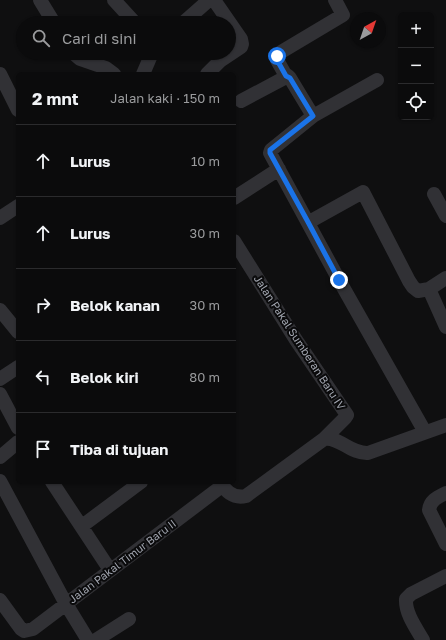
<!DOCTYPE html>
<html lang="id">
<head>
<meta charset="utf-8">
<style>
	:root { --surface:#0b0b0c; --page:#19191a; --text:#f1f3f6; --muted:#9a9b9d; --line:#2b2b2d }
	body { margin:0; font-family:"Golos Text",sans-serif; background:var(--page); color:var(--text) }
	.controls { position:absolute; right:12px; top:12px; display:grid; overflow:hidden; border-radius:6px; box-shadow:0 1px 3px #0004 }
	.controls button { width:36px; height:36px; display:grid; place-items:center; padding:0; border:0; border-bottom:1px solid var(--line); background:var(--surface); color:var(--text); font:20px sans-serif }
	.compass { position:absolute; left:350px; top:12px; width:36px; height:36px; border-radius:50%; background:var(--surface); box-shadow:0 1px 3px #0004; rotate:40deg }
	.stop { position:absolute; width:12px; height:12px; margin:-9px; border:3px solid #1a73e8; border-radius:50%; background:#fff }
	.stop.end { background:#1a73e8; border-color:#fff; box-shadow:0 1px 4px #0008 }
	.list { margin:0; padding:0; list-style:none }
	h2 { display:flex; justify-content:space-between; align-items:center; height:52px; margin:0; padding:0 16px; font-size:17px }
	h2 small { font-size:13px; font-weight:400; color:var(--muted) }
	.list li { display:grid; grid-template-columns:26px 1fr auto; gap:12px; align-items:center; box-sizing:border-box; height:72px; padding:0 16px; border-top:1px solid var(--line) }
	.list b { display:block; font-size:15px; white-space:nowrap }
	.list em { font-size:13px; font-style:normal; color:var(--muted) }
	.icon { flex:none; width:22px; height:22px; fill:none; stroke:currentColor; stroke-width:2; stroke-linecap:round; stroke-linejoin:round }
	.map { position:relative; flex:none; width:446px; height:640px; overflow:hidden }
	.search { position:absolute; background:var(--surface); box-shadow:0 1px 3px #0004; left:16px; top:16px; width:220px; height:44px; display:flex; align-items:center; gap:10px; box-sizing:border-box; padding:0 14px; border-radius:22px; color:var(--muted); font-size:15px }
	.panel { position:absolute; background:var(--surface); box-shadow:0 1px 3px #0004; left:16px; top:72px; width:220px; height:412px; border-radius:6px }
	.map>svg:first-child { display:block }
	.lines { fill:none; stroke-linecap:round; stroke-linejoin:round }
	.minor { stroke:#313135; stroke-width:14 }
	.route { stroke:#1a73e8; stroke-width:5 }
	.labels { text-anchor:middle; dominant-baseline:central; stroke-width:4; stroke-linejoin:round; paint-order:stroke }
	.street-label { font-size:11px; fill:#a2a6b0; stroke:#0a0a0b }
</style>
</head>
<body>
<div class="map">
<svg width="446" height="640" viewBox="0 0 446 640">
	<rect width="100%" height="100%" fill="#0f0f10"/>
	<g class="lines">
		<path class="minor" d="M 40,0 L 54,23
			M 114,0 L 135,23
			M 183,23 L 209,0
			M 73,53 L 80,59 L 106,68 L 114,74
			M 0,74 L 18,110
			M 143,74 L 152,53
			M 207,74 L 220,61 L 241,47 L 242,44 L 241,39 L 214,0
			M 286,76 L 277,60 L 277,55 L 281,52 L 343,15 L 335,0
			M 377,80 L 313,116 L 271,150 L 270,153 L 339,280 L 425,432
			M 241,101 L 288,76 L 290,78 L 313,116
			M 434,194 L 446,216
			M 234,198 L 279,169
			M 0,218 L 18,206
			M 309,222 L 363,192 L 409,281 L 413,287 L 418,291 L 429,289 L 446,327
			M 429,289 L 446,278
			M 0,310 L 18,332
			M 0,379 L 18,367
			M 0,394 L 18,428
			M 324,439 C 339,436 350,454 368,453 L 446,425
			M 0,457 L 18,442
			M 0,481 L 66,604 L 88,640
			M 52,482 L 110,570
			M 220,482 C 226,492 234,499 246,496 L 324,439 L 345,418 L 347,415 L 296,340 L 234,241
			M 446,493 C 438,497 430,500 429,510 L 446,544
			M 82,526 L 141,482
			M 0,600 L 21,629 L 24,631 L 33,629 L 222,486
			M 96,640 L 129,619
			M 423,640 C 416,628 405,613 406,599 L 411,594 L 446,576"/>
	</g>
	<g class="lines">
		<path class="route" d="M 277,56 L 277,60 L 286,76 L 290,78 L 313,116 L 270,150 L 270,153 L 308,222 L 339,280"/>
	</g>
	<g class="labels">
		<g class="street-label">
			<text transform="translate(300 342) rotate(57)">Jalan Pakal Sumberan Baru IV</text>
			<text transform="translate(122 561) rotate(-37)">Jalan Pakal Timur Baru II</text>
		</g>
	</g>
</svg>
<div class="controls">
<button>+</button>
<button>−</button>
<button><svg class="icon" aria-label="locate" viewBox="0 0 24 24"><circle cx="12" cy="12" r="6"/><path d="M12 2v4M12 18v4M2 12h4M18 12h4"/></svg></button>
</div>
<svg class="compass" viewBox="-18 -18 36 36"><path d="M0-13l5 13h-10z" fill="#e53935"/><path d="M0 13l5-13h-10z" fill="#9a9b9d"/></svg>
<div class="stop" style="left:277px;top:56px"></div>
<div class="stop end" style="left:339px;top:280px"></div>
<div class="search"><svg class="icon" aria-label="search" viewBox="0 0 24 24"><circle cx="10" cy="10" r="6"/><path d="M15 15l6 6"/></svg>Cari di sini</div>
<section class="panel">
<h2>2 mnt<small>Jalan kaki · 150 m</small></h2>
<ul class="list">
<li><svg class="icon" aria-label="ahead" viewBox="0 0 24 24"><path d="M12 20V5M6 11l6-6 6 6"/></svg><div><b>Lurus</b></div><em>10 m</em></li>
<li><svg class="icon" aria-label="ahead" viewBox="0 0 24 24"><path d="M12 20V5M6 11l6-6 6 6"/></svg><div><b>Lurus</b></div><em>30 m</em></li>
<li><svg class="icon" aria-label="right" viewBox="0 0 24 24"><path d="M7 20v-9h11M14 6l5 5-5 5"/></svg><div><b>Belok kanan</b></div><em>30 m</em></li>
<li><svg class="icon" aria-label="left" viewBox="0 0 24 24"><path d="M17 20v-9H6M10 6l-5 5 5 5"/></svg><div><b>Belok kiri</b></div><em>80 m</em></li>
<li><svg class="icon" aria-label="arrive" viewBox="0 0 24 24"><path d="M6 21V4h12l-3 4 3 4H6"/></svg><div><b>Tiba di tujuan</b></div></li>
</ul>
</section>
</div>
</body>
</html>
